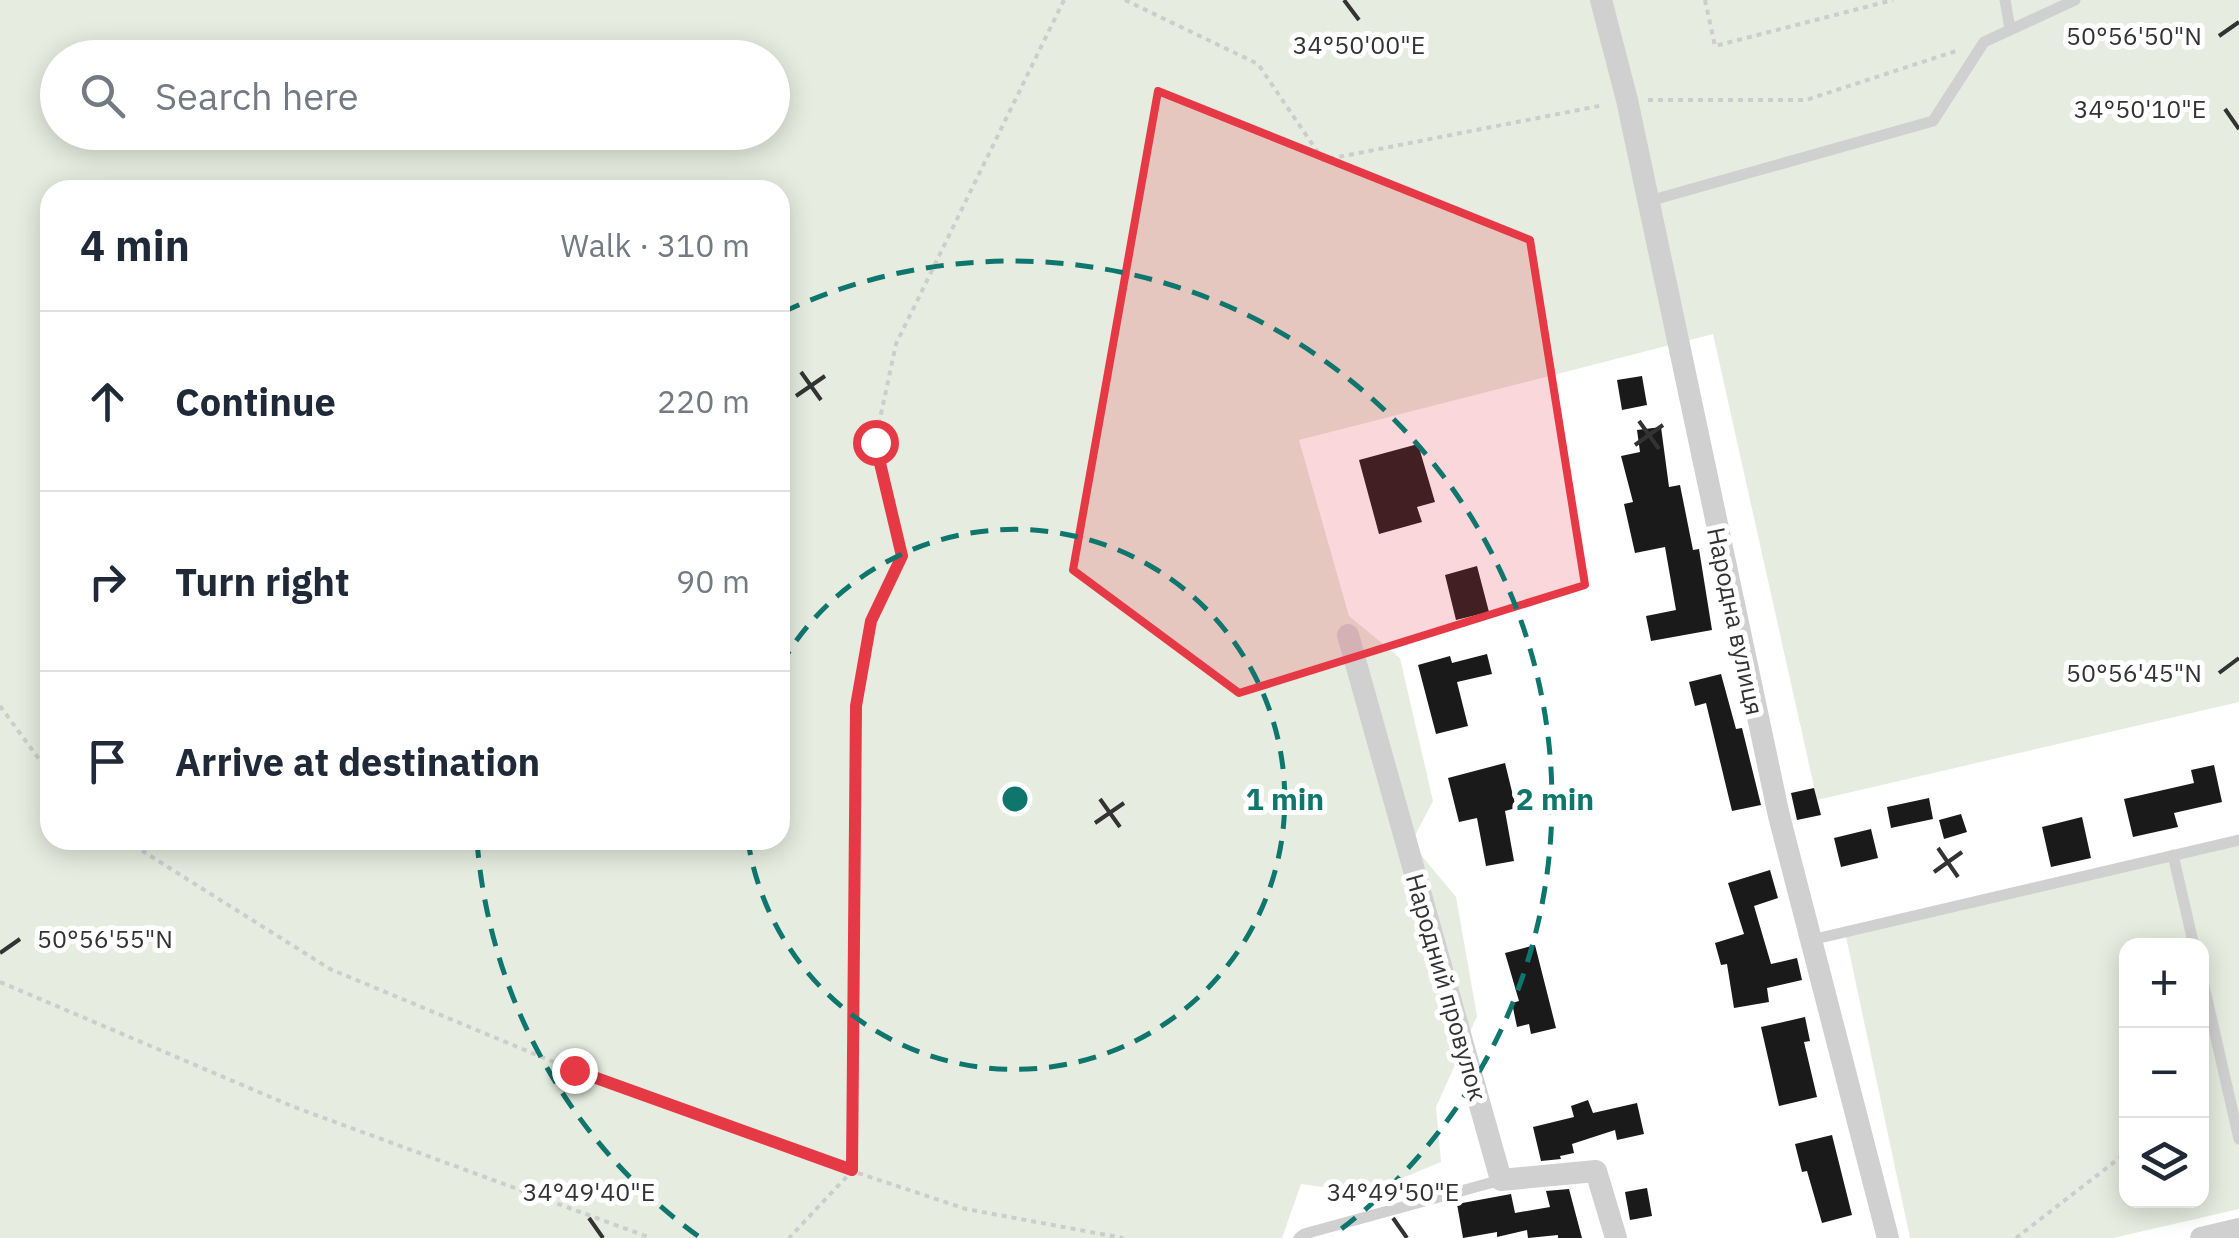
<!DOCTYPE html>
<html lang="en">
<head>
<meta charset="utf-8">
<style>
	:root { --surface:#fff; --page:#f6f6f7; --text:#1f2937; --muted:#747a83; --line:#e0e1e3 }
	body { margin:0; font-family:"IBM Plex Sans",sans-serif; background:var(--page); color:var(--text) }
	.controls { position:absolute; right:30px; bottom:30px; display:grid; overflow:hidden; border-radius:20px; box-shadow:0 5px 25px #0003 }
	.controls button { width:90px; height:90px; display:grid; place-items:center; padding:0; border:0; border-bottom:2px solid var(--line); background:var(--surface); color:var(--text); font:50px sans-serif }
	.stop { position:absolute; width:30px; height:30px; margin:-22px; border:8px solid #e63946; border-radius:50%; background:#fff }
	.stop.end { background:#e63946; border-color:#fff; box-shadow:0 2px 10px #0008 }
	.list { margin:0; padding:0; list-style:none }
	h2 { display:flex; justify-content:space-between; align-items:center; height:130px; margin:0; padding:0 40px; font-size:42px }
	h2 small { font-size:32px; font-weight:400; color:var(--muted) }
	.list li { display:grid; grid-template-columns:65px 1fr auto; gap:30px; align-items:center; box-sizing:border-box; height:180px; padding:0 40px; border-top:2px solid var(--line) }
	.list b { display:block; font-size:38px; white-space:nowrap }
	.list em { font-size:32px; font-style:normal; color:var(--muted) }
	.icon { flex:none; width:55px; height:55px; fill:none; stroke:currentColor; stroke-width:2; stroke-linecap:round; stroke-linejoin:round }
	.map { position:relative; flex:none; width:2239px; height:1238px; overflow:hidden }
	.search { position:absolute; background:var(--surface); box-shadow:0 5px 25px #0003; left:40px; top:40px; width:750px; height:110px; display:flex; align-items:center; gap:25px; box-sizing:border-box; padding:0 35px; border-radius:55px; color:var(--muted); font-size:38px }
	.panel { position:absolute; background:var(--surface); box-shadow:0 5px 25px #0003; left:40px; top:180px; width:750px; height:670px; border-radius:30px }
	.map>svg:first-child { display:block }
	.green { fill:#e6ecdf; fill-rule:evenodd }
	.building { fill:#1a1a1a }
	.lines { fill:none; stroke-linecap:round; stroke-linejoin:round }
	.path { stroke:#cdcdcd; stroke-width:4; stroke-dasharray:5 5; stroke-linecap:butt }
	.lane { stroke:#d0d0d0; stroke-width:11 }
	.street { stroke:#d0d0d0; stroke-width:22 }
	.route { stroke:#e63946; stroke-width:12 }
	.marked { fill:#e63946; fill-opacity:0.2; stroke:#e63946; stroke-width:8; stroke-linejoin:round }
	.ticks { fill:none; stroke:#333; stroke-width:4 }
	.ring { fill:none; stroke:#0f766e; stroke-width:5; stroke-dasharray:18 12 }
	.labels { text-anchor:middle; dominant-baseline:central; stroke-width:10; stroke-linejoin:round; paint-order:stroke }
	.street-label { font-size:25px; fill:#333; stroke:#fff }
	.ticks-label { font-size:25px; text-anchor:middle; fill:#333; stroke:#fff; stroke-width:10; stroke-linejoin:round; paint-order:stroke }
	.centre { fill:#0f766e; stroke:#fff; stroke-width:5 }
	.ring-label { font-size:30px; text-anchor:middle; font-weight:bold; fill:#0f766e; stroke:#fff; stroke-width:10; stroke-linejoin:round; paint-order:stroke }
</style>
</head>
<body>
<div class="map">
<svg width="2239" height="1238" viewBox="0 0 2239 1238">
	<rect width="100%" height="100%" fill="#fff"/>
	<path class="green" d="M 0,0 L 2239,0 L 2239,702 L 1817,800 L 1713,334 L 1299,440 L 1349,616 L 1400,658 L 1433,801 L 1411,843 L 1456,897 L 1477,1016 L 1436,1107 L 1441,1162 L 1366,1193 L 1301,1184 L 1282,1238 L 0,1238 ZM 58,58 L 772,58 L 772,132 L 58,132 ZM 50,190 L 780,190 L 780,840 L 50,840 Z
		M 2239,840 L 2239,1209 L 2113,1238 L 1910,1238 L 1845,932 ZM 2126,946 L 2202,946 L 2202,1200 L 2126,1200 Z"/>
	<path class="building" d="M 1642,376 L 1647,405 L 1622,410 L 1617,380 Z
		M 1661,427 L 1669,487 L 1680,485 L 1693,550 L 1699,549 L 1712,630 L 1651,641 L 1646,616 L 1676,610 L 1665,547 L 1635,553 L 1624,504 L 1633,502 L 1621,456 L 1640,452 L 1637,430 Z
		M 1418,444 L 1435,502 L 1417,507 L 1422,522 L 1379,534 L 1359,460 Z
		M 1477,566 L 1489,612 L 1456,620 L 1445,575 Z
		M 1487,654 L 1492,674 L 1457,682 L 1468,726 L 1436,734 L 1418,665 L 1450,656 L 1452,663 Z
		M 1721,674 L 1736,729 L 1742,728 L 1761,805 L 1732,811 L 1706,703 L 1695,706 L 1689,682 Z
		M 1505,763 L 1516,808 L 1505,811 L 1514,861 L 1486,866 L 1477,818 L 1459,822 L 1448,778 Z
		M 2214,765 L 2222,802 L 2174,813 L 2178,827 L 2133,837 L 2124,799 L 2194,783 L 2191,770 Z
		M 1814,788 L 1821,815 L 1797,820 L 1791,793 Z
		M 1929,798 L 1933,819 L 1891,828 L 1887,807 Z
		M 1961,814 L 1967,832 L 1944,839 L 1939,820 Z
		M 2082,817 L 2091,858 L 2051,867 L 2042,827 Z
		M 1871,829 L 1878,858 L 1841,867 L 1834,838 Z
		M 1770,870 L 1778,898 L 1754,906 L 1771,964 L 1797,958 L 1802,980 L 1767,988 L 1769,1002 L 1734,1008 L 1727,964 L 1721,965 L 1715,943 L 1744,934 L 1728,883 Z
		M 1535,945 L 1556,1028 L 1531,1034 L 1529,1024 L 1517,1027 L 1512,1003 L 1519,1001 L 1505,953 Z
		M 1805,1017 L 1810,1041 L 1804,1042 L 1817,1097 L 1779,1106 L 1761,1027 Z
		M 1588,1100 L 1593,1113 L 1637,1103 L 1644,1134 L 1617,1140 L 1615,1130 L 1572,1144 L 1574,1153 L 1560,1156 L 1561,1159 L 1541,1161 L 1533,1127 L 1574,1117 L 1571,1106 Z
		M 1832,1135 L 1852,1215 L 1822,1223 L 1807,1171 L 1802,1172 L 1795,1144 Z
		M 1647,1188 L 1652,1216 L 1630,1220 L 1625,1192 Z
		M 1569,1189 L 1582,1238 L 1558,1238 L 1558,1235 L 1528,1238 L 1527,1230 L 1497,1237 L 1497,1232 L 1463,1238 L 1457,1204 L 1511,1194 L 1515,1213 L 1550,1207 L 1546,1191 Z"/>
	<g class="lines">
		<path class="path" d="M 1064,0 L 896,344 L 875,442 L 902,556 L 871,621 L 856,705 L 852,1171 L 966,1209 L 1123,1238
			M 1125,0 L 1258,64 L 1323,160 L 1604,105
			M 1705,0 L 1715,46 L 1893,0
			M 1648,100 L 1806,100 L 1956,51
			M 0,706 L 50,774
			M 125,840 L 330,969 L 573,1070 L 852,1171 L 789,1238
			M 0,982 L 294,1107 L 651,1238
			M 2016,1238 L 2126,1153"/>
		<path class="lane" d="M 2005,0 L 2010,29
			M 1649,201 L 1933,121 L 1984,42 L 2075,0
			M 2173,855 L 2194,946
			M 1811,940 L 2239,840
			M 2202,977 L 2239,1139
			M 1299,1238 L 1304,1234 L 1501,1180"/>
		<path class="street" d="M 1601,0 L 1627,100 L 1779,816 L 1888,1238
			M 1348,635 L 1501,1180 L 1596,1171 L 1616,1238
			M 2201,1238 L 2239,1229"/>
	</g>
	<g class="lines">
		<path class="route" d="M 574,1070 L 852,1170 L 856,706 L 871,621 L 902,556 L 875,442"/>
	</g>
	<path class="marked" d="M 1158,91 L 1530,240 L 1585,585 L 1239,693 L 1073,570 Z"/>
	<path class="ticks" d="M 1344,0 L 1359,20M 2219,36 L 2239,22M 2225,109 L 2239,129M 801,372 L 821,400M 796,396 L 825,376M 1639,421 L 1659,449M 1635,445 L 1663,425M 2219,673 L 2239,658M 1100,799 L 1120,827M 1095,823 L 1124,803M 1938,848 L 1958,877M 1934,872 L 1962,852M 0,953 L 20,939M 589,1218 L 603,1238M 1393,1218 L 1407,1238"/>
	<g class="ring">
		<path d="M780 666A270 270 0 1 1 748 841"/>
		<path d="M698 1236A540 540 0 0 1 477 841M783 312A540 540 0 0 1 1332 1236"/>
	</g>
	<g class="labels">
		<g class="street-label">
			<text transform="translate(1736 621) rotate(78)">Народна вулиця</text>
			<text transform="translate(1447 987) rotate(74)">Народний провулок</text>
		</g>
	</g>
	<g class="ticks-label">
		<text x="2134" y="45">50°56'50"N</text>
		<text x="1359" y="54">34°50'00"E</text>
		<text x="2140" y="118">34°50'10"E</text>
		<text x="2134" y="682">50°56'45"N</text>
		<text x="105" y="948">50°56'55"N</text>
		<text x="589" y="1201">34°49'40"E</text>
		<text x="1393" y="1201">34°49'50"E</text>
	</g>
	<circle cx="1015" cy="799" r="15" class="centre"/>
	<g class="ring-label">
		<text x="1285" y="810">1 min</text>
		<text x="1555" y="810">2 min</text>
	</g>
</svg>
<div class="controls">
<button>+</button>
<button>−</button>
<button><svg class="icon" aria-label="layers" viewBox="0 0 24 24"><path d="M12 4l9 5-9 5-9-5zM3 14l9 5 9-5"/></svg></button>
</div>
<div class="stop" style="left:875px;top:442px"></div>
<div class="stop end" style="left:574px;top:1070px"></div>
<div class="search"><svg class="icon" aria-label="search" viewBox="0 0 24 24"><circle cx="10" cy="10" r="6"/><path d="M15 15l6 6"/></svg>Search here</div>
<section class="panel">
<h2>4 min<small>Walk · 310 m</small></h2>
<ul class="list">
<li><svg class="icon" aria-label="ahead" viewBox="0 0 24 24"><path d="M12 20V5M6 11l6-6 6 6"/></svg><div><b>Continue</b></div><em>220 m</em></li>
<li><svg class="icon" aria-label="right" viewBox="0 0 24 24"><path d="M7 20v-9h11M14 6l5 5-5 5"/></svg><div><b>Turn right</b></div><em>90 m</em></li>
<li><svg class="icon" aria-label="arrive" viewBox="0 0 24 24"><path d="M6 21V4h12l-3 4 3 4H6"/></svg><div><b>Arrive at destination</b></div></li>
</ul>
</section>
</div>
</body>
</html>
